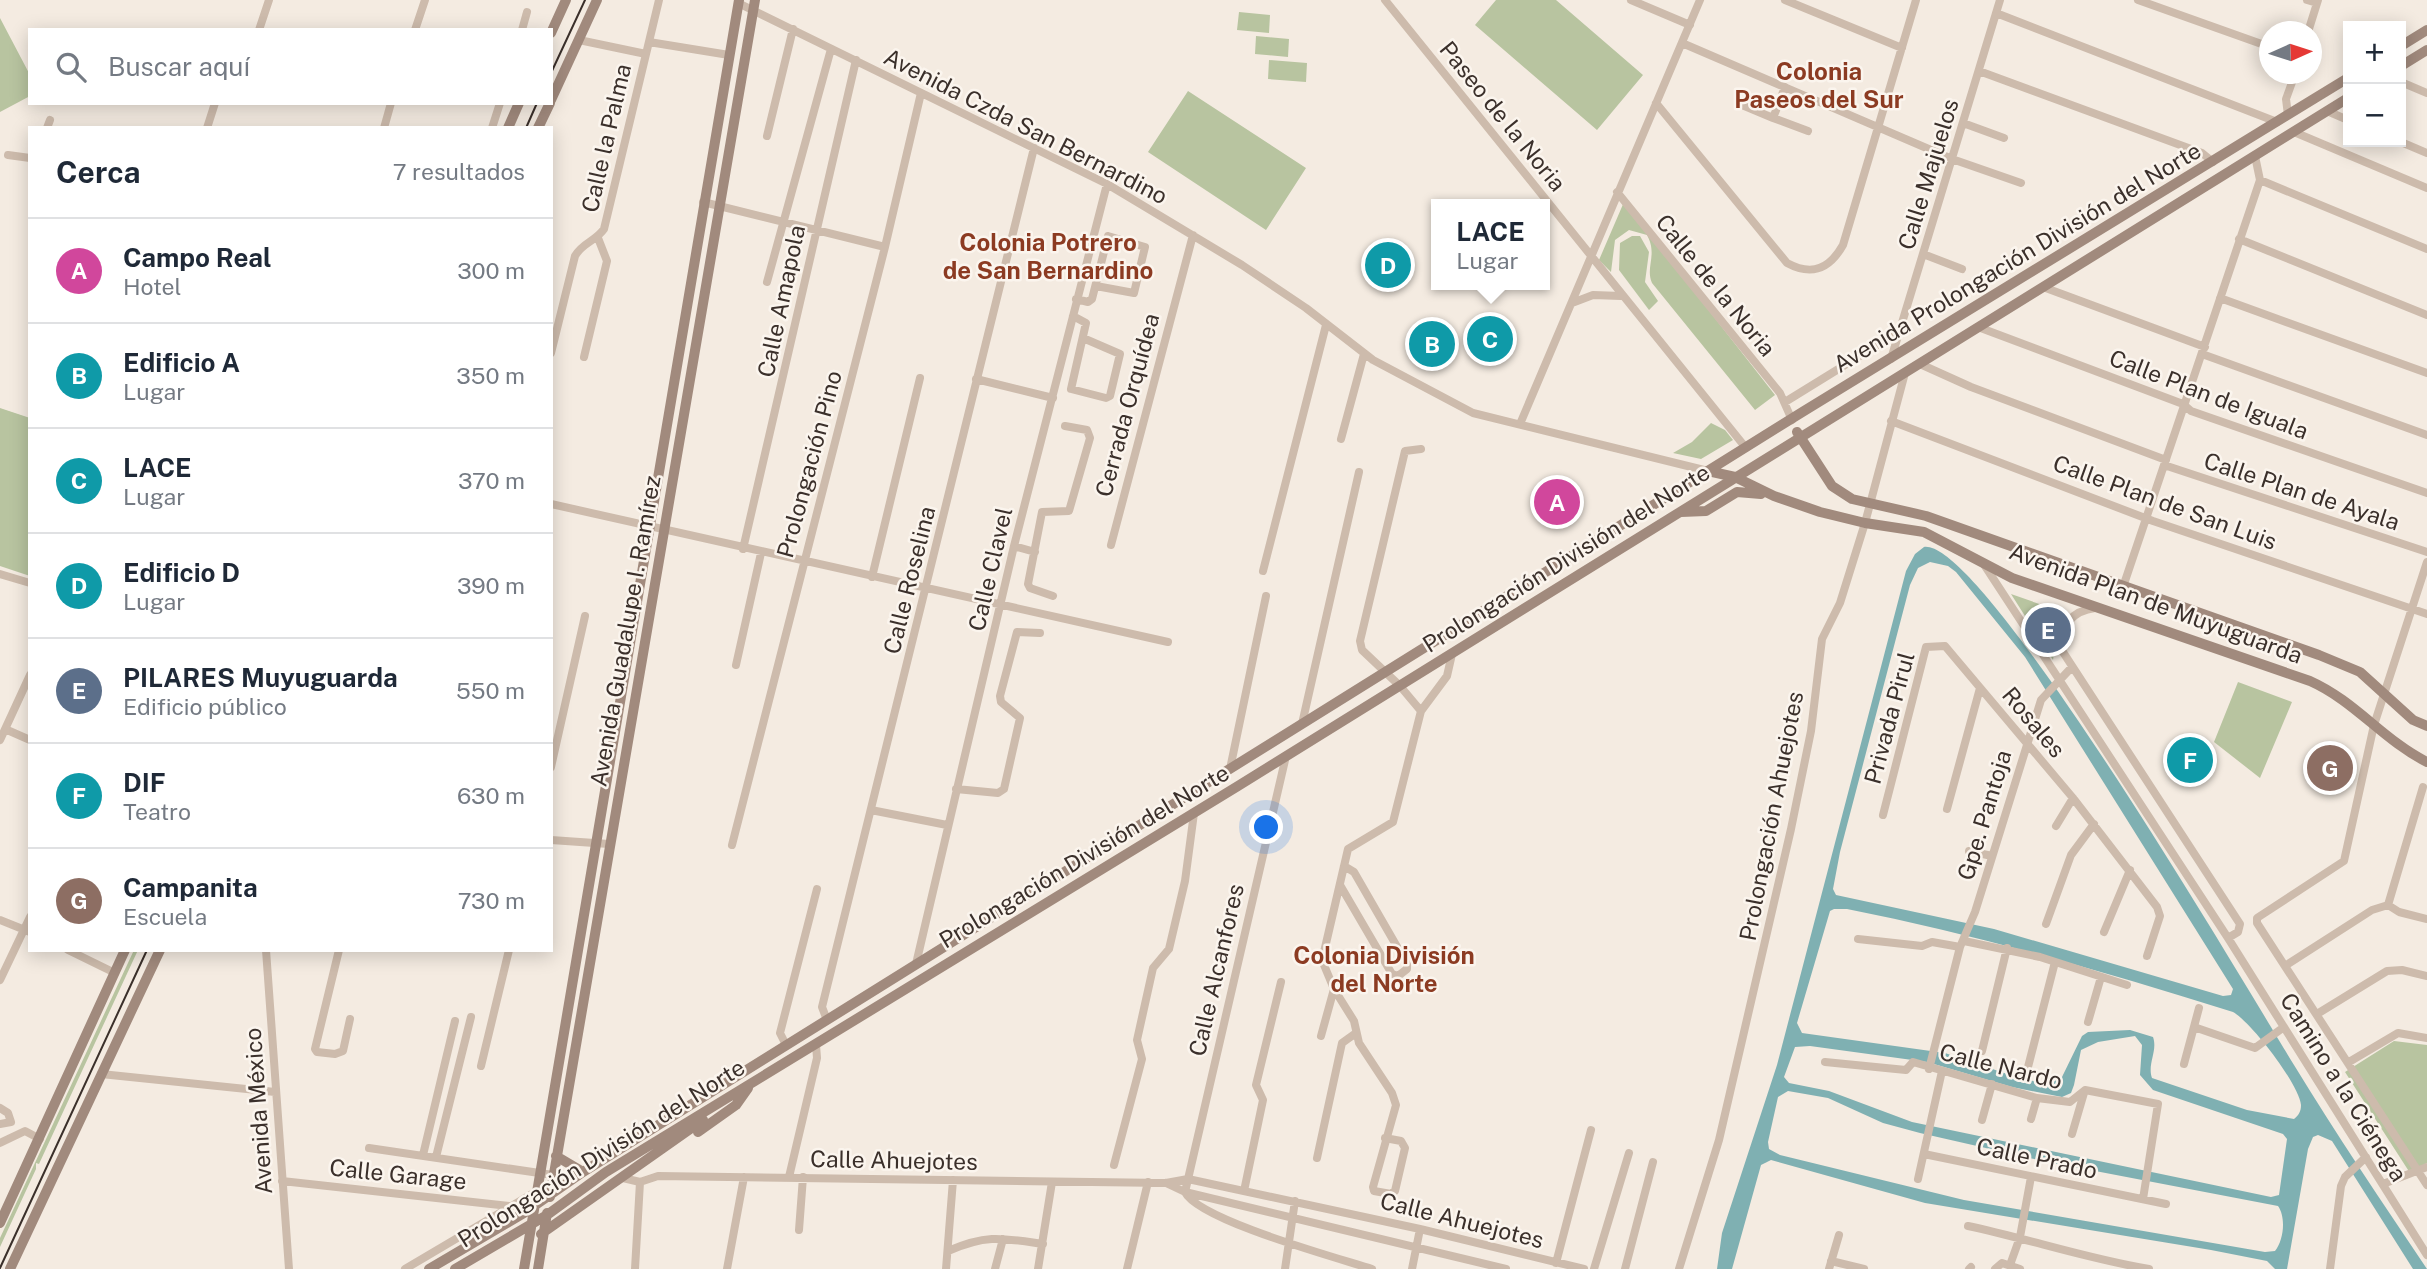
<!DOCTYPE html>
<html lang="es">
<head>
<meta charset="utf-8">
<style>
	:root { --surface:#fff; --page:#f6f6f7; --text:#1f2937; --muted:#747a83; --line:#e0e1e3; --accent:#db2777 }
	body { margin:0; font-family:"Public Sans",sans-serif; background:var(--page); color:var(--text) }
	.controls { position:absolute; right:21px; top:21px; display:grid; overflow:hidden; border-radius:0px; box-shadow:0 4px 18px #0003 }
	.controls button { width:63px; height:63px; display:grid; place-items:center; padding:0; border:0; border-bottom:2px solid var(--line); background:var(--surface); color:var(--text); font:35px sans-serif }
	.compass { position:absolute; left:2259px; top:21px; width:63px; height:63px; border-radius:50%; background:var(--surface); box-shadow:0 4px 18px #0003; rotate:87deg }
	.you { position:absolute; left:1267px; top:828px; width:24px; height:24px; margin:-18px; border:5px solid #fff; border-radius:50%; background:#1a73e8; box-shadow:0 0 0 10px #1a73e833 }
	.badge { display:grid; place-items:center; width:46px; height:46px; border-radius:50%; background:var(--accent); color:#fff; font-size:23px; font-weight:700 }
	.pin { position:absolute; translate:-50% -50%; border:4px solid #fff; box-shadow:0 2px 7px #0006 }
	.popup { position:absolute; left:1431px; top:199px; width:119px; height:91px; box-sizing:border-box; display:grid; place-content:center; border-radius:0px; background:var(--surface); filter:drop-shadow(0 2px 5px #0005); font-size:23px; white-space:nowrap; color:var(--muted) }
	.popup b { font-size:26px; color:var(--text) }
	.popup::after { content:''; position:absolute; left:50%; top:100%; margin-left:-14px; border:14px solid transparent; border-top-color:var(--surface) }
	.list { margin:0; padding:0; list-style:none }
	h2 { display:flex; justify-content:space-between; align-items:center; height:91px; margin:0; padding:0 28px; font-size:30px }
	h2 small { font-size:23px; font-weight:400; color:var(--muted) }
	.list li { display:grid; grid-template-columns:46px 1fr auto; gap:21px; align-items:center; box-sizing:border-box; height:105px; padding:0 28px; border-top:2px solid var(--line) }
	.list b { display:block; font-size:26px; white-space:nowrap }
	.list p { margin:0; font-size:23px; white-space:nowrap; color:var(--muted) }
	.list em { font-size:23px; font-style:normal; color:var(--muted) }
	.icon { flex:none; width:38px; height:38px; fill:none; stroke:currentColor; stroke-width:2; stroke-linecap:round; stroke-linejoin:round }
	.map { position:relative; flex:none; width:2427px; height:1269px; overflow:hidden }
	.search { position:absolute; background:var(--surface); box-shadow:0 4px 18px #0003; left:28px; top:28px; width:525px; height:77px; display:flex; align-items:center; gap:18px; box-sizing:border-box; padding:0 24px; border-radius:0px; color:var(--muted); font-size:26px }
	.panel { position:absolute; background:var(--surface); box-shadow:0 4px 18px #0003; left:28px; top:126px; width:525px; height:826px; border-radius:0px }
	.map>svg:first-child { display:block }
	.green { fill:#b8c4a0 }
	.water { fill:#7fb0b2; fill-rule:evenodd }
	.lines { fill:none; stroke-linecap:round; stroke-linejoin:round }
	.street { stroke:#cdbbac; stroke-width:8 }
	.secondary { stroke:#a18a7d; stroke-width:10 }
	.tram { stroke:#3b302b; stroke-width:2 }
	.labels { text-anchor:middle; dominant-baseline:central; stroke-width:5; stroke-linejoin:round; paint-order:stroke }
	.street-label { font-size:23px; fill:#3b302b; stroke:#fbf5ee }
	.neighbourhood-label { font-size:24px; font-weight:bold; fill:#8c3b22; stroke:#fbf5ee }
</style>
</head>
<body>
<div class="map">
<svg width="2427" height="1269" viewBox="0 0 2427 1269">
	<rect width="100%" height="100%" fill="#f4ebe1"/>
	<path class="green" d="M 1496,0 L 1556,0 L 1643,75 L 1597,130 L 1475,25 Z
		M 1239,12 L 1270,15 L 1269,33 L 1237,30 Z
		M 0,18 L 30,75 L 30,96 L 0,112 Z
		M 1256,36 L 1289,39 L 1288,57 L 1255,54 Z
		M 1269,60 L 1307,63 L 1306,82 L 1268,79 Z
		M 1188,91 L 1306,168 L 1266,230 L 1148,152 Z
		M 1624,202 L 1775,395 L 1755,410 L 1652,283 C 1645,267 1658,255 1647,235 L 1629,230 L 1615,240 L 1611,272 L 1599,260 Z
		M 1632,236 L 1640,236 L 1649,252 L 1645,282 L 1658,301 L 1649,310 L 1619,270 L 1620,243 Z
		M 0,408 L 30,418 L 30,576 L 0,566 Z
		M 1711,423 L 1725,430 L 1733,440 L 1701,459 L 1673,453 L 1692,442 Z
		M 2011,594 L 2065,613 L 2059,624 L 2053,660 Z
		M 2238,682 L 2292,702 L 2260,778 L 2214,742 Z
		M 134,950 L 138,950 L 39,1164 L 36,1163 L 36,1169 L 0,1247 L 0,1238 Z
		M 2394,1041 L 2427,1045 L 2427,1163 L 2410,1173 L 2345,1072 Z"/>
	<path class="water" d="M 1924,547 C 1984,538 2252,997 2294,1065 C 2336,1134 2382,1202 2427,1269 L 2413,1269 L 2332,1141 L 2318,1135 L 2313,1137 L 2308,1149 L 2287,1269 L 2275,1269 L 2267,1261 L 2211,1250 L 1925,1203 L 1771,1160 L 1761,1165 L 1732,1269 L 1717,1269 L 1722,1233 L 1777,1065 L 1906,571 L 1915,554 ZM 1930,562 L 1948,566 L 1956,572 L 2025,657 L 2233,989 L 2231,995 L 2223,996 L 1994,929 L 1836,895 L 1833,889 L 1840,852 L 1910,585 L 1918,568 ZM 1834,909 L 1847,909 C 1978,935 2106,972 2233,1012 C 2251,1022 2299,1084 2301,1105 C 2301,1111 2299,1115 2294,1119 L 2247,1110 L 2152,1078 C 2147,1064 2158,1051 2153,1037 L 2130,1030 L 2088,1032 L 2082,1036 L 2062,1077 L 2051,1083 L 2025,1080 L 1945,1053 L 1802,1033 L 1797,1023 L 1830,911 ZM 2135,1036 L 2142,1045 L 2140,1075 L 2153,1090 L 2283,1134 L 2287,1139 L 2279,1195 L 2271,1197 L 1912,1122 L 1829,1091 L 1789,1083 L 1784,1077 L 1795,1047 L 1810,1046 L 1927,1062 L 2012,1087 L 2062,1097 L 2071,1093 L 2074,1085 L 2081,1050 L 2098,1042 ZM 1788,1091 L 1828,1098 L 1883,1123 L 1920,1133 L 2043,1161 L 2278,1206 C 2286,1217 2284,1240 2275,1251 L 2265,1252 L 1964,1200 L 1780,1155 L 1769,1149 L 1768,1142 L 1778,1097 Z"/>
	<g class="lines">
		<path class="street" d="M 1385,0 L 1746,448
			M 1631,0 L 1690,25
			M 1785,0 L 1902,48
			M 2138,0 L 2270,47
			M 2307,0 L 2317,3
			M 738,3 L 1107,184 L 1242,265 L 1306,308 L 1373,360 L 1473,413 L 1708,471
			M 1996,13 L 2277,122
			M 259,30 L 269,0
			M 415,30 L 425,0
			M 522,30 L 527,12
			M 2308,32 L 2318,0
			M 579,40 L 646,54
			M 649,42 L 729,55
			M 1682,43 L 1952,159 L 2021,183
			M 1979,71 L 2202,153 L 2213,162
			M 2401,82 L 2427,93
			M 1785,87 L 1773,118 L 1808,131
			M 1656,103 L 1787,263 C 1813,277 1830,268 1843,245 L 1916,0
			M 1742,105 L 1773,118
			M 2327,111 L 2348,120
			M 2288,115 L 2286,99 L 2295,74
			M 1963,123 L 2004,138
			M 47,128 L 50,120
			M 207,128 L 215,103
			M 384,128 L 391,103
			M 492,128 L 500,103
			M 2294,132 L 2427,188
			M 767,136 L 793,29
			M 2401,142 L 2427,153
			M 8,155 L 30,158
			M 2260,180 L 2427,249
			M 1617,192 L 1780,393 L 1792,420
			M 703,202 L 885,247
			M 2239,239 L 2427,315
			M 1923,254 L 1962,269
			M 767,282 L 831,49
			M 2043,287 L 2205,347
			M 2220,298 L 2427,373
			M 1076,299 L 1088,302 L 1092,299 L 1108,236 L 1145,247 L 1134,293 L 1096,286
			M 1572,303 L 1593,295 L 1621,296
			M 1073,316 L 1086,323 L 1071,389 L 1106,398 L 1110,396 L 1120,354 L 1083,338
			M 1978,327 L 2183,404 L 2191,411 L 2427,493
			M 551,353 L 575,256 C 582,243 596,241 604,229 L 659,0
			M 2202,354 L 2427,435
			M 584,357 L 607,261 L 598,238
			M 1891,359 L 2000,0
			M 1920,364 L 1971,387 L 2166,460
			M 976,379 L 1053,398
			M 1785,402 L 1900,331
			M 1891,421 L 2153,521 L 2427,614
			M 1520,424 L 1700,0
			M 1341,439 L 1364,354
			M 2164,465 L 2427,552
			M 551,504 L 1168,642
			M 1111,545 L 1193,235
			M 1014,546 L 1035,552
			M 743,549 L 856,60
			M 2427,562 L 2374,725 L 2344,861 L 2257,918 L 2257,923 L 2427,1185
			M 1983,563 L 2228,938 L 2427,1255
			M 1263,571 L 1326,325
			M 0,574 L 30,583
			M 872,577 L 920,378
			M 2123,587 L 2260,180 L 2255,156
			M 1053,596 L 1030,588 L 1028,584 L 1042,512 L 1069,511 L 1090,438 L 1087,430 L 1065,426
			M 2095,608 C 2071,611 2061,626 2061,649 L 2240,924 L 2238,932 L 2228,938
			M 736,665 L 761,553
			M 1421,711 L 1400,686 L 1362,650 L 1360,641 L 1405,451 L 1421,449
			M 1302,724 L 1359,472
			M 5,729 L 30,740
			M 0,740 L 30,675
			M 551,767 L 585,616
			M 1230,769 L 1266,596
			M 956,789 L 998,793 L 1004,789 L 1020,718 L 1001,702 L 1000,696 L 1017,632 L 1040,633
			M 1947,809 L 1980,688
			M 871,810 L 947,825
			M 1883,815 L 1926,647 L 1945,646 L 2073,798 L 2157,907 L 2160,916 L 2147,956
			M 2056,826 L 2073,798
			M 551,840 L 609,844
			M 732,845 L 885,247 L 921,93
			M 1969,851 L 1992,856
			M 1340,885 L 1392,974 L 1398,976 L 1407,969 L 1407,964 L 1354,872 L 1344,866
			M 2388,905 L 2423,787
			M 0,920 L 30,932
			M 2046,924 L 2071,855 L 2094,824
			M 2104,932 L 2130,870
			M 1858,939 L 1922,946 L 1932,942 L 1960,947
			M 1964,941 L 2040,957 L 2127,985
			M 68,950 L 115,973
			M 266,950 L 289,1269
			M 339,950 L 315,1049 L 317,1052 L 335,1054 L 343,1051 L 350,1019
			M 916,964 L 1014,546 L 1107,184
			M 2285,966 L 2372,910 L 2388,905 L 2399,912 L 2427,919
			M 0,980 L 30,917
			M 2317,1014 L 2387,971 L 2402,970 L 2427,976
			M 827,1020 L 822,1007 L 1034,148
			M 2088,1022 L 2101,977
			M 2194,1027 L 2255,1048 L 2284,1027
			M 1321,1036 L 1334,989
			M 786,1045 L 780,1033 L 817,889
			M 1982,1051 L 2007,948
			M 1825,1062 L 1906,1070 L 1913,1062 L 2037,1098 L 2070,1102 L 2085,1090 L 2158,1104 L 2143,1199
			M 2349,1062 L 2398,1033 L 2427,1038
			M 2184,1064 L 2199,1008
			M 481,1066 L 509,950
			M 2028,1067 L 2055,962
			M 1929,1069 L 1960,947 L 1975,912 L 2041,700 L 2072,667
			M 101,1074 L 275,1092
			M 0,1108 L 8,1113 L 11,1122
			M 2031,1119 L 2037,1098
			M 1982,1120 L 1992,1084
			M 0,1124 L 11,1122
			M 2072,1134 L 2084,1093
			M 1385,1138 L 1401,1141 L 1405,1148 L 1395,1191 L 1391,1194 L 1374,1191 L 1373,1187 L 1396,1105 L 1392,1093 L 1359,1043 L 1354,1021 L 1334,989 L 1324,965 L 1324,952 L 1348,849 L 1393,822 L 1421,711 L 1447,676 L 1452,654
			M 0,1143 L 25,1131 L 40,1139
			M 369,1148 L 553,1175
			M 1924,1154 L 2166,1204
			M 423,1155 L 455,1021
			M 436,1157 L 471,1017
			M 1317,1158 L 1342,1043 L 1356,1033
			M 1114,1165 L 1142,1059 L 1137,1040 L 1153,968 L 1169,949 L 1185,881 L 1194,813
			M 789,1177 L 817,1058 L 816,1045
			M 623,1178 L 640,1182 L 658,1176 L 1166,1183 L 1188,1179 L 1420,1229 L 1584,1269
			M 1918,1179 L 1942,1071
			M 282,1181 L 509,1206
			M 1166,1183 L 1185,1192 L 1506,1269
			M 2383,1184 L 2427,1167
			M 1244,1191 L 1263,1100 L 1256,1085 L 1281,982
			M 1185,1192 L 1286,756
			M 1185,1192 C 1198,1220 1338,1258 1372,1269
			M 1968,1226 C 2029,1239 2088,1259 2149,1269
			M 799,1230 L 803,1177
			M 948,1251 C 987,1234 1002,1238 1043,1244
			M 1831,1261 L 1864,1269
			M 1556,1263 L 1591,1130
			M 2010,1265 L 2020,1237 L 2031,1177
			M 405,1269 L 537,1191
			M 635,1269 L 640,1182
			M 727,1269 L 744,1177
			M 946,1269 L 953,1180
			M 995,1269 L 1003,1239
			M 1038,1269 L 1052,1182
			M 1127,1269 L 1148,1182
			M 1285,1269 L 1295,1201
			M 1412,1269 L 1420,1229
			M 1594,1269 L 1629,1153
			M 1625,1269 L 1653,1162
			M 1679,1269 L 1719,1140 L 1791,829 L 1811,731 L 1822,639 L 1840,603 L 1865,523 L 1905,373
			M 1829,1269 L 1839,1235
			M 1969,1269 L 1971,1267
			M 1995,1269 L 2002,1263 L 2020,1269
			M 2330,1269 L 2341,1186 L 2345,1177 L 2366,1157"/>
		<path class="secondary" d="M 551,33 L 566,0
			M 2401,46 L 2427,30
			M 2401,66 L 2427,50
			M 551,100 L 597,0
			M 508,128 L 519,103
			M 538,128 L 550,103
			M 1797,432 L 1832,486 L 1852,499 L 1926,516 L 2319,655 L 2360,672 L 2413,720 L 2427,726
			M 1708,471 L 1735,477 L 1774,496 L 1820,512 L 1865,523 L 1924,532 L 2012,578 L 2310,681 C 2355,701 2383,740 2427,762
			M 1681,512 L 1706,511 L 1737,492 L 1761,494
			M 698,1132 L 736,1105 L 748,1088
			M 556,1156 L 583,1172
			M 550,1197 L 755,0
			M 0,1223 L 125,950
			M 541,1234 L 703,1120
			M 10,1269 L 160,950
			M 429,1269 L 524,1213 L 583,1172 L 1804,411 L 2348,78
			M 455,1269 L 547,1215 L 606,1172 L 1238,786 L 2348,98
			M 524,1269 L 739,0
			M 538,1269 L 547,1213"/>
		<path class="tram" d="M 551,73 L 585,0
			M 526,128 L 537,103
			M 0,1268 L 147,950"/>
	</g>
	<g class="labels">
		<g class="street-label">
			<text transform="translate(1503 116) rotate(51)">Paseo de la Noria</text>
			<text transform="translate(1026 126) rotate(27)">Avenida Czda San Bernardino</text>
			<text transform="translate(606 138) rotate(-77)">Calle la Palma</text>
			<text transform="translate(1928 174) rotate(-73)">Calle Majuelos</text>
			<text transform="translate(2017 257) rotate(-31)">Avenida Prolongación División del Norte</text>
			<text transform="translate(1716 285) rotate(51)">Calle de la Noria</text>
			<text transform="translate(781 301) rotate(-78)">Calle Amapola</text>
			<text transform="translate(2209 394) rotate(21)">Calle Plan de Iguala</text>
			<text transform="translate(1127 405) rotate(-75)">Cerrada Orquídea</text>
			<text transform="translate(809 464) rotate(-75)">Prolongación Pino</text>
			<text transform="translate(2302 491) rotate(18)">Calle Plan de Ayala</text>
			<text transform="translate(2165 502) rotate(20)">Calle Plan de San Luis</text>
			<text transform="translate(1566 558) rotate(-32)">Prolongación División del Norte</text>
			<text transform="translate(990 569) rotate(-77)">Calle Clavel</text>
			<text transform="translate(909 580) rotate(-76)">Calle Roselina</text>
			<text transform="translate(2156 603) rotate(20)">Avenida Plan de Muyuguarda</text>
			<text transform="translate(625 631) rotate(-80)">Avenida Guadalupe I. Ramírez</text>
			<text transform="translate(1889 718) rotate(-75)">Privada Pirul</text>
			<text transform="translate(2034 722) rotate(50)">Rosales</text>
			<text transform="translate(1984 815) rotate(-73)">Gpe. Pantoja</text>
			<text transform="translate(1771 816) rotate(-79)">Prolongación Ahuejotes</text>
			<text transform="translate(1084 856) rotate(-31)">Prolongación División del Norte</text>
			<text transform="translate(1216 970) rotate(-77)">Calle Alcanfores</text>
			<text transform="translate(2001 1066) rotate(14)">Calle Nardo</text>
			<text transform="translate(2344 1087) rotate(58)">Camino a la Ciénega</text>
			<text transform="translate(258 1111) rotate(-94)">Avenida México</text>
			<text transform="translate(601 1153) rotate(-32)">Prolongación División del Norte</text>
			<text transform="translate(2037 1158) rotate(12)">Calle Prado</text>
			<text transform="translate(894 1160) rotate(1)">Calle Ahuejotes</text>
			<text transform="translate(398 1174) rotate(6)">Calle Garage</text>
			<text transform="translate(1462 1220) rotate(14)">Calle Ahuejotes</text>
		</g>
		<g class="neighbourhood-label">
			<text x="1819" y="71">Colonia<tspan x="1819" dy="28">Paseos del Sur</tspan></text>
			<text x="1048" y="242">Colonia Potrero<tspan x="1048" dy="28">de San Bernardino</tspan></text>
			<text x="1384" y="955">Colonia División<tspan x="1384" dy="28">del Norte</tspan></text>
		</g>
	</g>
</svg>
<div class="controls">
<button>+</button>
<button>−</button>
</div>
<svg class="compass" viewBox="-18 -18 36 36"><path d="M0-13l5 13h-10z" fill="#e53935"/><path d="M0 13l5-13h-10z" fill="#747a83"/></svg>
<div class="you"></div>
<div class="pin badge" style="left:1557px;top:502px;background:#d1479c">A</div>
<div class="pin badge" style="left:1432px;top:344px;background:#0f9aa8">B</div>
<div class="pin badge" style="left:1490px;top:339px;background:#0f9aa8">C</div>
<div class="popup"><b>LACE</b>Lugar</div>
<div class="pin badge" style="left:1388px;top:265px;background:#0f9aa8">D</div>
<div class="pin badge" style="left:2048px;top:630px;background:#5c6f8a">E</div>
<div class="pin badge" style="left:2190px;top:760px;background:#0f9aa8">F</div>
<div class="pin badge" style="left:2330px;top:768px;background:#8d6e63">G</div>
<div class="search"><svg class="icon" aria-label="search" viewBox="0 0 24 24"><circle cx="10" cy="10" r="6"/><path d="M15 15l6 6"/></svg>Buscar aquí</div>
<section class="panel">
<h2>Cerca<small>7 resultados</small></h2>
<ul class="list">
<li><span class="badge" style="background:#d1479c">A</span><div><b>Campo Real</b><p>Hotel</p></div><em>300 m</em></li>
<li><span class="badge" style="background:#0f9aa8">B</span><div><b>Edificio A</b><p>Lugar</p></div><em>350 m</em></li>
<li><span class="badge" style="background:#0f9aa8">C</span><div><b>LACE</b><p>Lugar</p></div><em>370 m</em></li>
<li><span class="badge" style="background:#0f9aa8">D</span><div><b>Edificio D</b><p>Lugar</p></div><em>390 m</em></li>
<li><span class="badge" style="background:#5c6f8a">E</span><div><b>PILARES Muyuguarda</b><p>Edificio público</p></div><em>550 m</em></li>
<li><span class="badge" style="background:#0f9aa8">F</span><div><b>DIF</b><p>Teatro</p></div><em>630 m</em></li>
<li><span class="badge" style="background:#8d6e63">G</span><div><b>Campanita</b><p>Escuela</p></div><em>730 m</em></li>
</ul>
</section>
</div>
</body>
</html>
